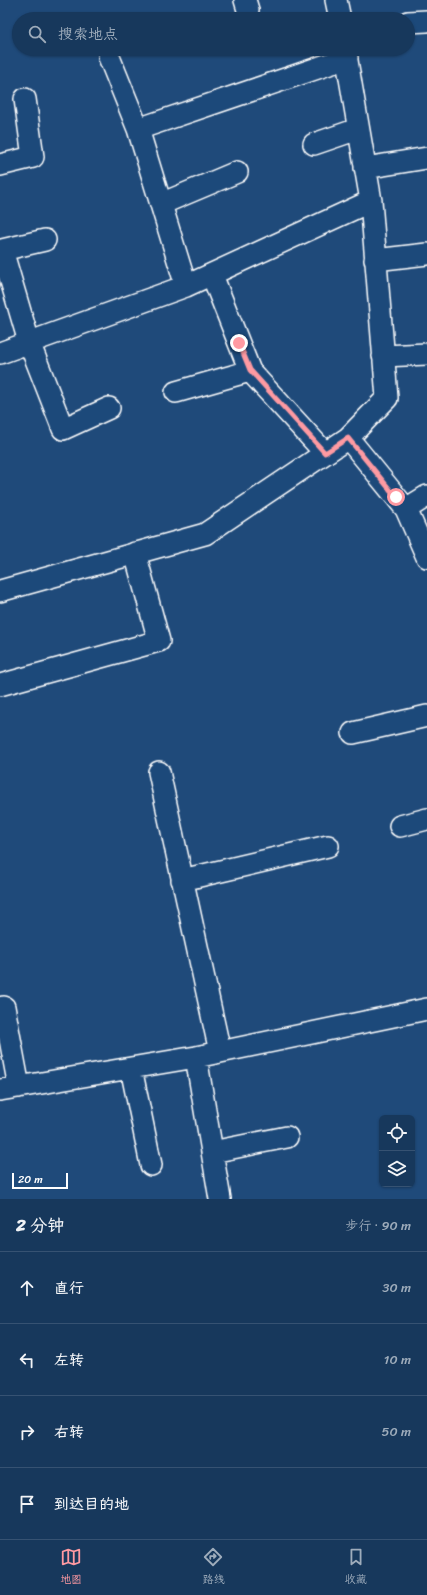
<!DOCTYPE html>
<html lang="zh">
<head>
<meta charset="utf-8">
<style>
	:root { --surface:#17385c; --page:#244365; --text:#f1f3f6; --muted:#9eacbb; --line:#365272; --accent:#ff9aa2 }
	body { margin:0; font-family:Sriracha,"LXGW WenKai TC",sans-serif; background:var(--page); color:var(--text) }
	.controls { position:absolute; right:12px; bottom:12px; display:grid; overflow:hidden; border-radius:6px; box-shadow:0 1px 3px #0004 }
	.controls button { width:36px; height:36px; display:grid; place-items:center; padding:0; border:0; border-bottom:1px solid var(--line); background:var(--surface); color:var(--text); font:20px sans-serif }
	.scale { position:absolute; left:12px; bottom:10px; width:56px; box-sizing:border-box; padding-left:4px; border:2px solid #fff; border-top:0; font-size:11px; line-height:14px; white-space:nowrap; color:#fff; -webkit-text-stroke:3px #1f4a7a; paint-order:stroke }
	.stop { position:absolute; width:12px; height:12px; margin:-9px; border:3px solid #ff9aa2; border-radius:50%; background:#fff }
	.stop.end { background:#ff9aa2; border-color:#fff; box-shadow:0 1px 4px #0008 }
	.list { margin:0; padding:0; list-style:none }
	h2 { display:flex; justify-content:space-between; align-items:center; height:52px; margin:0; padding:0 16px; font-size:17px }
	h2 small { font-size:13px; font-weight:400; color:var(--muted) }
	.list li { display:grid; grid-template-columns:26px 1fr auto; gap:12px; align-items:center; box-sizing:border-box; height:72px; padding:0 16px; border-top:1px solid var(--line) }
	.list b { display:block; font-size:15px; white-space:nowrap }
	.list em { font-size:13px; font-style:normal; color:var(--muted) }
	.icon { flex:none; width:22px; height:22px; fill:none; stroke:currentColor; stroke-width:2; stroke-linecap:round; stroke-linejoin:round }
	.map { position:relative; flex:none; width:427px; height:1199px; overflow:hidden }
	.search { position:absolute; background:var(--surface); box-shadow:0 1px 3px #0004; left:12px; right:12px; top:12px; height:44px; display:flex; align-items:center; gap:10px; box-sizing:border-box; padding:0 14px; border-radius:22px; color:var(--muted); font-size:15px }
	.sheet { height:340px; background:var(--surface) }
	nav { display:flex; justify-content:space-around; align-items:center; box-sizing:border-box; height:56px; border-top:1px solid var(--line); background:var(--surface); font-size:11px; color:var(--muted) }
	nav a { display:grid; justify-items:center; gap:2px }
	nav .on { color:var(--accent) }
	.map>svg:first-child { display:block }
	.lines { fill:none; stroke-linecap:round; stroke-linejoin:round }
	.minor-casing { stroke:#fff; stroke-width:24 }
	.minor { stroke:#1f4a7a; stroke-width:21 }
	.route { stroke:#ff9aa2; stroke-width:5 }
</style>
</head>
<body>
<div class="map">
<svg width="427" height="1199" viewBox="0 0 427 1199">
	<rect width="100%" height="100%" fill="#1f4a7a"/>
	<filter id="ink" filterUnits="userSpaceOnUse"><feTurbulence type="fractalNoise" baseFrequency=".025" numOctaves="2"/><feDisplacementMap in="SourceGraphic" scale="8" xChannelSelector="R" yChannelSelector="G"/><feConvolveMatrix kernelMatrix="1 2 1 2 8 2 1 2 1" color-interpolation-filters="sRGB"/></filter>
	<g filter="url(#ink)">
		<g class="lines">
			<g class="minor-casing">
				<path id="minor" d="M 245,0 L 248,10
					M 336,0 L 340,19
					M 408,22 L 427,21
					M 109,57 L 138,129 L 347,58
					M 138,129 L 186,286
					M 314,144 L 358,129
					M 0,165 L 33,157 L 25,99
					M 365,168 L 427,158
					M 161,204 L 237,172
					M 45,240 L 2,250 L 29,342 L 63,429 L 109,408
					M 375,260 L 427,254
					M 212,275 L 250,371 L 325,453
					M 0,353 L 186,286 L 371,201
					M 383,356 L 427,354
					M 176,392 L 250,371
					M 348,438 L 406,509 L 427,557
					M 406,509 L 427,496
					M 0,591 L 205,534 L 348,438 L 387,398 L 371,201 L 345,49
					M 0,685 L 159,641 L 135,553
					M 353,733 L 427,716
					M 159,772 L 220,1052
					M 400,826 L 427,819
					M 182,880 L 328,846
					M 0,1008 L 4,1007 L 19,1087
					M 196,1057 L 220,1199
					M 131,1068 L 151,1165
					M 0,1090 L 196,1057 L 427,1009
					M 212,1152 L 287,1137"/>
			</g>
			<use href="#minor" class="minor"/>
		</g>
	</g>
	<g class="lines" filter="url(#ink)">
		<path class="route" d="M 239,343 L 250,370 L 325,453 L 348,438 L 396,497"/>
	</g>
</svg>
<div class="controls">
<button><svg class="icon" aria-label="locate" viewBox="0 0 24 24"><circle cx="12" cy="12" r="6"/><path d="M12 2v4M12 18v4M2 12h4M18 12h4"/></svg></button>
<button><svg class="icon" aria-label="layers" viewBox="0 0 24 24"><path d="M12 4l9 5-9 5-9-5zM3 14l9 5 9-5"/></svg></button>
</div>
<div class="scale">20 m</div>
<div class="stop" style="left:396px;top:497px"></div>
<div class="stop end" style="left:239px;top:343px"></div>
<div class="search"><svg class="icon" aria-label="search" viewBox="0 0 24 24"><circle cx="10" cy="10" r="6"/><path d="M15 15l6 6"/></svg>搜索地点</div>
</div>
<section class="sheet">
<h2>2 分钟<small>步行 · 90 m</small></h2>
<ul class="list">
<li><svg class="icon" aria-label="ahead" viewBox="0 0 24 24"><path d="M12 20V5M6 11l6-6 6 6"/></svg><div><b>直行</b></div><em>30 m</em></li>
<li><svg class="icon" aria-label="left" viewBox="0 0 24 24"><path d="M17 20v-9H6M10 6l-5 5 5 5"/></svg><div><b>左转</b></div><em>10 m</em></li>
<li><svg class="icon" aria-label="right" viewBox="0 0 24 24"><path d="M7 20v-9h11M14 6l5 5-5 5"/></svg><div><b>右转</b></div><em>50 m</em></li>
<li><svg class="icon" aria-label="arrive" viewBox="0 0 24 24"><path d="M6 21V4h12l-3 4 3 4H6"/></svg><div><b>到达目的地</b></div></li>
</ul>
</section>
<nav>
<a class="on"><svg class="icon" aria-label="map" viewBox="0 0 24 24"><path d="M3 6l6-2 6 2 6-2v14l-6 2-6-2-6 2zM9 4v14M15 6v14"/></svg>地图</a>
<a><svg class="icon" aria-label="directions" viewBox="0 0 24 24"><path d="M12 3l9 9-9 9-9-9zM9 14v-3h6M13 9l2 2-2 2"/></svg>路线</a>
<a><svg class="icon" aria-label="saved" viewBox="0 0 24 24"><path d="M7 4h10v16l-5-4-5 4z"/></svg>收藏</a>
</nav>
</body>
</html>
